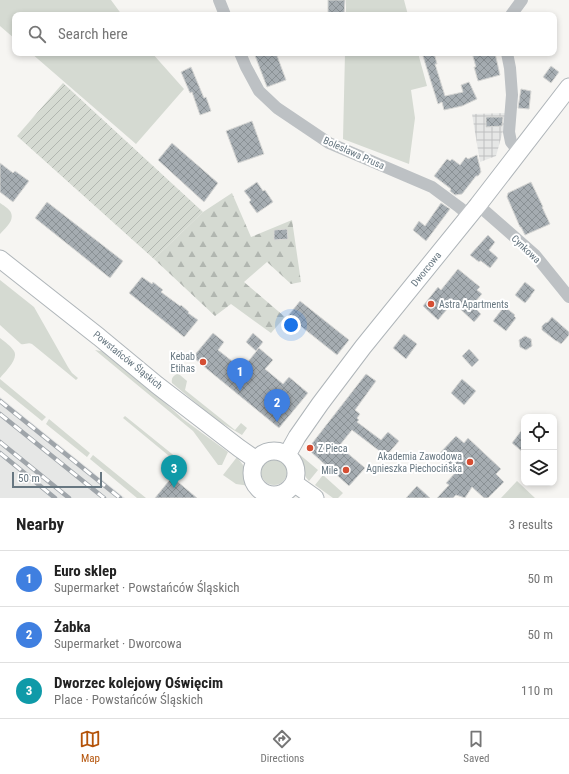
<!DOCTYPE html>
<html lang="en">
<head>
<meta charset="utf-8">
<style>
	:root { --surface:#fff; --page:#f2f2f2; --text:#222; --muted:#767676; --line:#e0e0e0; --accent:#b45309 }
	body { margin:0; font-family:"Roboto Condensed",sans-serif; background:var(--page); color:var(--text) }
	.controls { position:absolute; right:12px; bottom:12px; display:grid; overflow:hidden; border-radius:8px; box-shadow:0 2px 6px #0003 }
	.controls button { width:36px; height:36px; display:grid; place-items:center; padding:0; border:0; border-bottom:1px solid var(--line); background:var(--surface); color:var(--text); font:20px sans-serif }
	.scale { position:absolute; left:12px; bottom:10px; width:90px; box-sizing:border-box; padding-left:4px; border:2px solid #677781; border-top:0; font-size:11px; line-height:14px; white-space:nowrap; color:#677781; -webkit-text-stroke:3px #fff; paint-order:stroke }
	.you { position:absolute; left:291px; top:325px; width:14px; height:14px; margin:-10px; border:3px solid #fff; border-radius:50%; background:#1a73e8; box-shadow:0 0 0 6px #1a73e833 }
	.badge { display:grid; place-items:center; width:26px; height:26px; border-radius:50%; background:var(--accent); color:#fff; font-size:13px; font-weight:700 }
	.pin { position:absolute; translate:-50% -33px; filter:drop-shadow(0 1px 2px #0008) }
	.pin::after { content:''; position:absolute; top:21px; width:14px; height:12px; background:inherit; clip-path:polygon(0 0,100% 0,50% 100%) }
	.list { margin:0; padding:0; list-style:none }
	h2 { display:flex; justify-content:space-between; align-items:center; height:52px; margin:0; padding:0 16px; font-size:17px }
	h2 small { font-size:13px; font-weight:400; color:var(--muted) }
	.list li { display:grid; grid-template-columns:26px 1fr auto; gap:12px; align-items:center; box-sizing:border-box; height:56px; padding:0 16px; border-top:1px solid var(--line) }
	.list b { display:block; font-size:15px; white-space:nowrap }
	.list p { margin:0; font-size:13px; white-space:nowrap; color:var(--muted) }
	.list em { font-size:13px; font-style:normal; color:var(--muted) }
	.icon { flex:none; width:22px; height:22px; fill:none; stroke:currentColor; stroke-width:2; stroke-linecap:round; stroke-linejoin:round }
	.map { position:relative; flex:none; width:569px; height:498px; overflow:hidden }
	.search { position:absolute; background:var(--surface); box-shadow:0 2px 6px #0003; left:12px; right:12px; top:12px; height:44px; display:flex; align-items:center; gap:10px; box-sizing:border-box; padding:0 14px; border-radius:8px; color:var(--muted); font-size:15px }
	.sheet { height:220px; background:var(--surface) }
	nav { display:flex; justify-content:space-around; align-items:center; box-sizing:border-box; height:56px; border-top:1px solid var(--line); background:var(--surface); font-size:11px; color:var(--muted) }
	nav a { display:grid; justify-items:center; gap:2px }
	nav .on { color:var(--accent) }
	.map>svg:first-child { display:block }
	.built { fill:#e6e7e6 }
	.industrial { fill:url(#industrial-grid) }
	.grass { fill:#d5dad2 }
	.forest { fill:url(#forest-firs) }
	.garden { fill:url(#garden-furrows) }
	.building { fill:url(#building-cross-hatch); stroke:#d7d7d5 }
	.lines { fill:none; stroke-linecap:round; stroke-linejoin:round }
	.secondary-casing { stroke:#afb5b9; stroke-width:19 }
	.street { stroke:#bdc1c4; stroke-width:12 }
	.secondary { stroke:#fff; stroke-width:17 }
	.rail-casing { stroke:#9fa5aa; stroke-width:4.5 }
	.rail { stroke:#fff; stroke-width:3; stroke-dasharray:9; stroke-linecap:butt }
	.poi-dot { fill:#d54e33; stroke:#fff; stroke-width:1.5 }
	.labels { text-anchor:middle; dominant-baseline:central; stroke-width:4; stroke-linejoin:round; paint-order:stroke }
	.street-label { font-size:10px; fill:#677781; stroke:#fff }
	.poi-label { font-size:10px; fill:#677781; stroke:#fff; text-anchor:end }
</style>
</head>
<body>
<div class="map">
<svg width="569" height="498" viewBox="0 0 569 498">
	<defs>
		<pattern id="industrial-grid" width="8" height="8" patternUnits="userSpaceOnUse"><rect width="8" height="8" fill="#e6e7e6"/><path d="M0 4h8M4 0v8" fill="none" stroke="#bec0c0"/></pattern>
		<pattern id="forest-firs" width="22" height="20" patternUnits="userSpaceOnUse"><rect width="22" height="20" fill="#d5dad2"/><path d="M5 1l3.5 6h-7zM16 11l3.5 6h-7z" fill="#b1b6b0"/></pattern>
		<pattern id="garden-furrows" width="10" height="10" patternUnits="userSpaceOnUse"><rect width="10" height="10" fill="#d5dad2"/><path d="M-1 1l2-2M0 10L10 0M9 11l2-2" fill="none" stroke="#b1b6b0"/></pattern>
		<pattern id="building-cross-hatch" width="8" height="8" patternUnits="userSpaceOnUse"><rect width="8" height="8" fill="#a5acb1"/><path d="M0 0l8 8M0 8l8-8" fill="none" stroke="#8a9195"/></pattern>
	</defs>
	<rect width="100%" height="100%" fill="#f6f5f2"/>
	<path class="built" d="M 0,397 L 125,498 L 0,498 Z"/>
	<path class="industrial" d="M 508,113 L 496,156 L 480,162 L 472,114 Z"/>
	<path class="grass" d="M 0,0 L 111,0 L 122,15 L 15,15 L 15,39 L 0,26 Z
		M 346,0 L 404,0 L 408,15 L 346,15 Z
		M 31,53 L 152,53 L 184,89 L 136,144 Z
		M 345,53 L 418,53 L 427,86 L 411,90 L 415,118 L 409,164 L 343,139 Z
		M 0,203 C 3,205 8,208 10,211 C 16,220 5,228 0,234 Z
		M 0,280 L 34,307 L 68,367 L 72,373 L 78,378 L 76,380 L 32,344 C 28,342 25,345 21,344 L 0,325 Z
		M 0,338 C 5,342 11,346 14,351 C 19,359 5,372 0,378 Z
		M 95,350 L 106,352 L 162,400 L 183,419 L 228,452 L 222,465 L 218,465 L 193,431 Z
		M 177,374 L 180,375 L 187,381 L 185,390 L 235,430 L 241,423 L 247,428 L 242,435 L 220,422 L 209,414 L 172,383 C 171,378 173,376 177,374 Z
		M 0,379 L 46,417 L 42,421 L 0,387 Z
		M 125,416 L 182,462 L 180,465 L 123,418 Z
		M 49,419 L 90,453 L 87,457 L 46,424 Z
		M 299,454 L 318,470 L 309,481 C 301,472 300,465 299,454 Z
		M 93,455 L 146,498 L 137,498 L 90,459 Z
		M 237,457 L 243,465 L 250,486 L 236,484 L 223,475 Z
		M261 472a13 13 0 1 1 26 0a13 13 0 1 1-26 0Z
		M 323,475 L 343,493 L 338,498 L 333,498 L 315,485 Z
		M 517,481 L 535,498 L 501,498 Z"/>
	<path class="forest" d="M 232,193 L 251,237 L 292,220 L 301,282 L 291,284 L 267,262 L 244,282 L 285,317 L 271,333 L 231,304 L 215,316 L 154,259 L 203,212 Z"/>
	<path class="garden" d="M 63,83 L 203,212 L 154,259 L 17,136 Z"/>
	<path class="building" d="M 328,0 L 345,0 L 344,15 L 328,15 Z
		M 254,53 L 276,53 L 286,80 L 267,87 Z
		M 422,53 L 434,53 L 437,64 L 435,64 L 445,96 L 463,92 L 461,85 L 469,82 L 477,99 L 462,106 L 444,110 L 442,102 L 438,104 Z
		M 472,53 L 495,53 L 500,75 L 478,81 L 474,67 L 476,67 Z
		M 551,66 L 559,72 L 551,83 L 543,77 Z
		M 191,67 L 204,98 L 206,97 L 211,111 L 200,115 L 192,92 L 190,93 L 181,72 Z
		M 521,89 L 531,91 L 529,109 L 518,108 Z
		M 486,117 L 503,117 L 502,126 L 486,127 Z
		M 252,121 L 264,154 L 238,163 L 226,131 Z
		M 172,143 L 218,183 L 204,202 L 158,160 Z
		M 477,155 L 481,172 L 478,176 L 476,176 L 462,194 L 455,195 L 450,191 L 451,189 L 434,176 L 447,159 L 450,161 L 452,159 L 460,165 L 466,157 L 468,159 Z
		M 0,163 L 13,173 L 15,171 L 29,181 L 13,202 L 0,192 Z
		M 257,182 L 263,191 L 265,190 L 273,202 L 257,213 L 249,202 L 251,200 L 244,191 Z
		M 531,182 L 543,207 L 542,207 L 550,224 L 525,235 L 521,227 L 520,227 L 507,197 L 508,193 Z
		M 47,202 L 123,261 L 110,278 L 35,218 Z
		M 441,203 L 450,209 L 426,241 L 413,230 L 419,221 L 425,226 Z
		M 287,229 L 288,239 L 274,240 L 274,230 Z
		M 488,235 L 495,242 L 489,250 L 498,258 L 490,268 L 481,261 L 480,261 L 479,262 L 470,255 Z
		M 458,269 L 480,287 L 477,290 L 482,294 L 472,305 L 481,314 L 474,322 L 453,302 L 438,320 L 423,306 L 438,287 L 441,290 Z
		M 142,277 L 152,284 L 153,282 L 163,290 L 161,292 L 180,306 L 181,305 L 189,312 L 188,313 L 198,320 L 184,337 L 129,293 Z
		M 525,282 L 535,290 L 531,295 L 531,296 L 525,303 L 515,295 Z
		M 300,301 L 349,340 L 337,355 L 288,316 Z
		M 505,307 L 515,315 L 514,316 L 516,318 L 506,331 L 493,321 L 503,308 L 504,308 Z
		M 552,317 L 569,332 L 569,335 L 561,344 L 557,341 L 556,341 L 542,330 L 542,326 L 545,323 L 548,322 Z
		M 213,333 L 224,342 L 218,350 L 242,369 L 259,348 L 273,360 L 265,369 L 283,384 L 289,377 L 308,393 L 279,428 L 207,369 L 193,357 Z
		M 253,333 L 263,342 L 256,351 L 246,342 Z
		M 404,334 L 417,344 L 406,359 L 393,348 Z
		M 525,336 L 531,339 L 532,346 L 526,350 L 520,347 L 519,340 Z
		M 469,349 L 479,360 L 472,367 L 462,356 Z
		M 366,374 L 376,381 L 355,410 L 360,414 L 357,418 L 359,420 L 357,422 L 381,440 L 388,432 L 399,441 L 386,456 L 352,430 L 339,446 L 365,468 L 349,486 L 310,451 L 310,446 Z
		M 462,379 L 476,391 L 464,405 L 451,393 Z
		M 524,427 L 524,453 L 512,443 Z
		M 456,436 L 464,443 L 468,438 L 501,469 L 496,474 L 504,482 L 488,498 L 484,498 L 472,487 L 465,498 L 456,495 L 453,498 L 437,498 L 449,485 L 446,483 L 456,472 L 438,455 Z
		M 172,477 L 197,498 L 155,498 Z
		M 417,486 L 430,498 L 406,498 Z"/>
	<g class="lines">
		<g class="secondary-casing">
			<path id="secondary" d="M 0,259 L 99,337 L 157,385 L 239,448 L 256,460
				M252 473a22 22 0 1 1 44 0a22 22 0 1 1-44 0Z
				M 287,455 L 297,437 L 320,404 L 363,347 L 478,205 L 569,87
				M 294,483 L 315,498"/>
		</g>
		<path class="street" d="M 219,0 L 225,15
			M 511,15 L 522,0
			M 240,53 L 246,67 L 259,91 L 277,108 L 329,143 L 432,187 L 459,207 L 469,215
			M 507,53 L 510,68 L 512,95 L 509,132 L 511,142 L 519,152
			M 478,205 L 535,255 L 569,297"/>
		<use href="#secondary" class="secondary"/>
		<g class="rail-casing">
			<path id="rail" d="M 0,401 L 120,498
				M 0,414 L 104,498
				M 0,442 L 69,498
				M 0,453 L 55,498"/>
		</g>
		<use href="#rail" class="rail"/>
	</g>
	<g class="poi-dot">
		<circle cx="431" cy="304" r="4"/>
		<circle cx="203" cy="362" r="4"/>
		<circle cx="310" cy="448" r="4"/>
		<circle cx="470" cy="462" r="4"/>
		<circle cx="346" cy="470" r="4"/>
	</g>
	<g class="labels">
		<g class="street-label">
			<text transform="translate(354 153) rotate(24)">Bolesława Prusa</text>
			<text transform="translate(526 249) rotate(44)">Cynkowa</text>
			<text transform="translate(426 269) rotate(-51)">Dworcowa</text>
			<text transform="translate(128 360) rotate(39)">Powstańców Śląskich</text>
		</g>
		<g class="poi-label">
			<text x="439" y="304" text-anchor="start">Astra Apartments</text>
			<text x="195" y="356">Kebab<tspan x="195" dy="12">Etihas</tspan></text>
			<text x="318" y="448" text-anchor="start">Z Pieca</text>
			<text x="462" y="456">Akademia Zawodowa<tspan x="462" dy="12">Agnieszka Piechocińska</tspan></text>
			<text x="338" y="470">Mile</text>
		</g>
	</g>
</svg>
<div class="controls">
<button><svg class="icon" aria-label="locate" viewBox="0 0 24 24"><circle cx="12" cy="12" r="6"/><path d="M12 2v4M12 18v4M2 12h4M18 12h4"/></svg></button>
<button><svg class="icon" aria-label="layers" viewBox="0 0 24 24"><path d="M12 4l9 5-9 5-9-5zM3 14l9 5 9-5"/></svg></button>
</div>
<div class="scale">50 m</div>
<div class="you"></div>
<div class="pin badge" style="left:240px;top:391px;background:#3f7fe0">1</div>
<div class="pin badge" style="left:277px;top:422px;background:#3f7fe0">2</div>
<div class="pin badge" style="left:174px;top:488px;background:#0f9aa8">3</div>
<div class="search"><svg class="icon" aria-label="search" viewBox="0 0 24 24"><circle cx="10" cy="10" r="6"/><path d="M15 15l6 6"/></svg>Search here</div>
</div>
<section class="sheet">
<h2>Nearby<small>3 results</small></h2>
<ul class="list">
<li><span class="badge" style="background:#3f7fe0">1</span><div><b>Euro sklep</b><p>Supermarket · Powstańców Śląskich</p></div><em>50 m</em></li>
<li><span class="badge" style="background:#3f7fe0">2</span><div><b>Żabka</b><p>Supermarket · Dworcowa</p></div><em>50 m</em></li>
<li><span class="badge" style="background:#0f9aa8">3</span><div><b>Dworzec kolejowy Oświęcim</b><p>Place · Powstańców Śląskich</p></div><em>110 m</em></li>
</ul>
</section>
<nav>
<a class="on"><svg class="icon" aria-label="map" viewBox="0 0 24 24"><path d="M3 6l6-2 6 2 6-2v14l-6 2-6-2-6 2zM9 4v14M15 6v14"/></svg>Map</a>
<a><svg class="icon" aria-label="directions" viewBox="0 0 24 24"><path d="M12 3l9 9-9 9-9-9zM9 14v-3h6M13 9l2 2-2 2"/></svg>Directions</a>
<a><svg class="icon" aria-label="saved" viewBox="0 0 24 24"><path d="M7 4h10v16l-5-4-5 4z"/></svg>Saved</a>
</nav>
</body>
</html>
